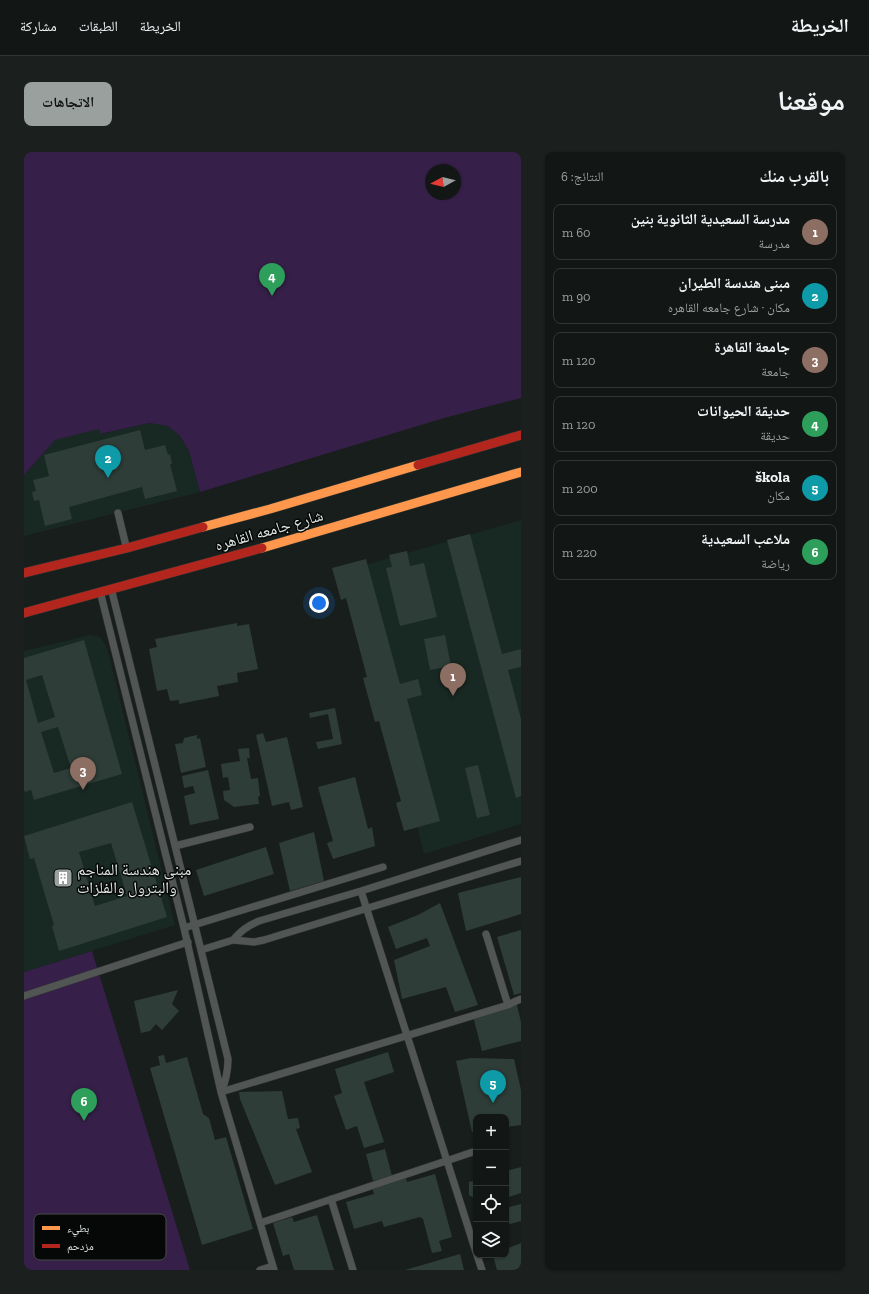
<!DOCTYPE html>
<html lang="ar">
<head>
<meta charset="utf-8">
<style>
	:root { --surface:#121614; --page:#1b1f1d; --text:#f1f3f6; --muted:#9c9fa0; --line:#313534; --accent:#99a09d }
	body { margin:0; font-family:"Zilla Slab","Noto Naskh Arabic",serif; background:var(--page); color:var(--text); direction:rtl }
	.controls { position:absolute; right:12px; bottom:12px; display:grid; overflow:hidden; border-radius:8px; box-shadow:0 1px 3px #0004 }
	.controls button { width:36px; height:36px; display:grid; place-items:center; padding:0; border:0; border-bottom:1px solid var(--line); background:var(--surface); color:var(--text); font:20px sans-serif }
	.compass { position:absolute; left:401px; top:12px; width:36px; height:36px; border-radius:50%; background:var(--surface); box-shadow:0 1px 3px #0004; rotate:262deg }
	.you { position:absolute; left:295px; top:451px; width:14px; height:14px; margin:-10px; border:3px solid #fff; border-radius:50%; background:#1a73e8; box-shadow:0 0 0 6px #1a73e833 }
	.badge { display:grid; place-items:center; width:26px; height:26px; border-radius:50%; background:var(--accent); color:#fff; font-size:13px; font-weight:700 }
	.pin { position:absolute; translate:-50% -33px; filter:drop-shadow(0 1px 2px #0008) }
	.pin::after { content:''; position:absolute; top:21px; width:14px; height:12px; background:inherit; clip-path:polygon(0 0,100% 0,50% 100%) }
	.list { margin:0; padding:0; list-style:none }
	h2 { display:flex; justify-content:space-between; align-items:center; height:52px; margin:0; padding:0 16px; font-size:17px }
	h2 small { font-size:13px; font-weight:400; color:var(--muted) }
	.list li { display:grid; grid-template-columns:26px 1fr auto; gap:12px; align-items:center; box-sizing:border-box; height:56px; margin:0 8px 8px; padding:0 8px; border:1px solid var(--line); border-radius:8px }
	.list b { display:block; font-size:15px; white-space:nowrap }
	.list p { margin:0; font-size:13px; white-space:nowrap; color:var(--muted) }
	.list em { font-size:13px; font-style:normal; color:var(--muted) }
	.icon { flex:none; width:22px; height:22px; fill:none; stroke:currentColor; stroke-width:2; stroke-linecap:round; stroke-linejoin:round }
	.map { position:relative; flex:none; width:497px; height:1118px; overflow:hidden; direction:ltr; border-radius:8px }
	header { display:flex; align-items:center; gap:24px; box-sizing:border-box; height:56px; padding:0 20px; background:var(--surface); border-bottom:1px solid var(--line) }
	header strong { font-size:19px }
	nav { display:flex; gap:22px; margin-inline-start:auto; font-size:14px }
	.intro { display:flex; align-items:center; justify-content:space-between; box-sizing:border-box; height:96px; padding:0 24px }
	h1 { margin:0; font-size:28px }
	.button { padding:10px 18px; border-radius:8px; background:var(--accent); color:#111; font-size:14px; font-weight:700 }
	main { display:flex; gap:24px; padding:0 24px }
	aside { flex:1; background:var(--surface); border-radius:8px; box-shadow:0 1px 3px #0004 }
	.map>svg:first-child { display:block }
	.built { fill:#182823 }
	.green { fill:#362049; fill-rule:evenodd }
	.building { fill:#2e3d38; fill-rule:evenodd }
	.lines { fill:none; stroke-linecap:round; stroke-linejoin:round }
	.lane-casing { stroke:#343735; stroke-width:8 }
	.slow-casing { stroke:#343735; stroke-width:10 }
	.jam-casing { stroke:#343735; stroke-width:10 }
	.lane { stroke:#515554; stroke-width:7 }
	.slow { stroke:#ff974d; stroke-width:9 }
	.jam { stroke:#b3261e; stroke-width:9 }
	.labels { text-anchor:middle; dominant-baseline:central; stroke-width:3; stroke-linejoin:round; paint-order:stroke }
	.street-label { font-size:16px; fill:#dfe6e3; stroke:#050807 }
	.poi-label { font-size:16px; fill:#dfe6e3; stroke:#050807; text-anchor:start }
	.key { fill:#050807; stroke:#464b49; stroke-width:1 }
	.key-label { font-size:11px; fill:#dfe6e3 }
</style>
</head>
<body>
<header>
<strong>الخريطة</strong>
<nav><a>الخريطة</a><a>الطبقات</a><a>مشاركة</a></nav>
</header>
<div class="intro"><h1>موقعنا</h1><a class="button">الاتجاهات</a></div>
<main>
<aside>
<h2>بالقرب منك<small>النتائج: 6</small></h2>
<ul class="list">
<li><span class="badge" style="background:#8d6e63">1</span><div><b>مدرسة السعيدية الثانوية بنين</b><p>مدرسة</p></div><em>60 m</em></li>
<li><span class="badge" style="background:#0f9aa8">2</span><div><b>مبنى هندسة الطيران</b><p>مكان · شارع جامعه القاهره</p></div><em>90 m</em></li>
<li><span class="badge" style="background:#8d6e63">3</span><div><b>جامعة القاهرة</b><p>جامعة</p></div><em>120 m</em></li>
<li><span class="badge" style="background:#2e9e5b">4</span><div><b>حديقة الحيوانات</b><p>حديقة</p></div><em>120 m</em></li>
<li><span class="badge" style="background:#0f9aa8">5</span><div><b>škola</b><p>مكان</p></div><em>200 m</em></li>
<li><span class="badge" style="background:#2e9e5b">6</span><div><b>ملاعب السعيدية</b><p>رياضة</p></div><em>220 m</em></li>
</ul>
</aside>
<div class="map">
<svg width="497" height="1118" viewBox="0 0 497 1118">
	<rect width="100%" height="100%" fill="#181e1b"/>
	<path class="built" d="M 125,271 L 144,274 L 156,284 L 165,299 L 176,340 L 0,384 L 0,323 L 31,288 L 75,277 L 77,282 Z
		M 497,368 L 497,672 L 400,702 L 328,417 Z
		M 66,483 L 76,485 L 81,492 L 85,503 L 151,773 L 0,820 L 0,499 Z"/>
	<path class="green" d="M 0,0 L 497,0 L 497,246 L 420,266 L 176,340 L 165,299 L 156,284 L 144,274 L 125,271 L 76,282 L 75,277 L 31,288 L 0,323 ZM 407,18 L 431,18 L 431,42 L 407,42 Z
		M 68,799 L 166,1118 L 0,1118 L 0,820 Z"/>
	<path class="building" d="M 116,278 L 121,298 L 141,293 L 144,303 L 146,302 L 148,312 L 146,312 L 153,339 L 121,347 L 118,335 L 45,355 L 48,367 L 21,374 L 15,348 L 10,349 L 8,340 L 12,339 L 9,328 L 25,324 L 20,303 Z
		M 446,382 L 478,502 L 497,497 L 497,515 L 484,518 L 497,567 L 497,644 L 492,646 L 423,388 Z
		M 383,399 L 386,414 L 400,411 L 413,465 L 376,474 L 362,416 L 368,415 L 365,403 Z
		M 342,407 L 376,532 L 394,527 L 398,543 L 383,547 L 416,669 L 380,679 L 372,651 L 377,649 L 355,569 L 351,570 L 339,526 L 343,525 L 322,446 L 317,448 L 308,416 Z
		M 213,471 L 213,474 L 225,472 L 234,517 L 213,521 L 214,530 L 193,534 L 195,544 L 155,552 L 155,548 L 146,549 L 143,537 L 133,539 L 125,497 L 133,495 L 131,487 Z
		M 421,483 L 427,514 L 406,518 L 400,487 Z
		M 60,488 L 98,622 L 10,648 L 7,638 L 1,640 L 0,638 L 0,506 ZM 18,523 L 31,565 L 14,571 L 2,528 ZM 34,575 L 47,616 L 30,621 L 17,580 Z
		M 311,556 L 318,592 L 294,597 L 292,590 L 309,587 L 304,562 L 286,566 L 285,561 Z
		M 239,581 L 242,590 L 263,585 L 279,655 L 267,658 L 265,650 L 248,654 L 232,583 Z
		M 173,583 L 173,587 L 176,586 L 182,615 L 157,621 L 151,592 L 159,591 L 160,586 Z
		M 225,596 L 226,606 L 223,606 L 227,627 L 234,626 L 236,644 L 234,645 L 235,652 L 210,655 L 200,648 L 199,639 L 206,638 L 204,625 L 199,626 L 197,612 L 216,609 L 214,597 Z
		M 454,613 L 466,663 L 453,666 L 441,616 Z
		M 184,618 L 195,667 L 166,673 L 160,644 L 171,641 L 169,634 L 160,636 L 158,624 Z
		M 331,625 L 344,677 L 348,675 L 351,694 L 309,707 L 303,691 L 309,689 L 294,635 Z
		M 108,650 L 143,765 L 35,799 L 28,774 L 30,773 L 10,706 L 6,707 L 0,684 ZM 87,691 L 103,744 L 71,754 L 55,700 Z
		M 290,680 L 300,729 L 266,739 L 255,691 Z
		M 242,695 L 250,722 L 180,744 L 172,718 Z
		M 497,725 L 497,762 L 442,779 L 434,741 Z
		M 416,751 L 454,853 L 431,860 L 422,835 L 378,847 L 370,808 L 406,794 L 403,786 L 372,797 L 364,775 L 394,763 Z
		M 497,778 L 497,841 L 490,843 L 473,785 Z
		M 154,838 L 148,852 L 155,859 L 138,878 L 132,872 L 126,879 L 117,881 L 110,849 Z
		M 492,849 L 497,870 L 497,889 L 458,899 L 448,860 Z
		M 364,900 L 370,920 L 340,930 L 360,990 L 340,996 L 333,974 L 322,978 L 310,944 L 318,941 L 311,917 Z
		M 140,903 L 142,911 L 163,905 L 179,962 L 185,966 L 191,988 L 202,985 L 229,1077 L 178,1093 L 126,916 L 136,913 L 134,904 Z
		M 447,906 L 490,907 L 497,938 L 497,973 L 482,975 L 482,965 L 452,965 L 452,980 L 448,980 L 432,909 Z
		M 258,939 L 264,967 L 274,966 L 276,976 L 272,977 L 288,1020 L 251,1033 L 216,947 L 215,940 Z
		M 361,997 L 368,1024 L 349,1029 L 342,1002 Z
		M 497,1015 L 497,1041 L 482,1046 L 482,1019 Z
		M 411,1022 L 428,1085 L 415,1089 L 418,1099 L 408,1101 L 399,1067 L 396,1065 L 360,1075 L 358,1069 L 330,1077 L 322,1050 L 350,1042 L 348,1036 L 382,1026 L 383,1030 Z
		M 452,1028 L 452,1047 L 445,1043 L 445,1030 Z
		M 497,1052 L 497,1069 L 482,1073 L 482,1056 Z
		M 293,1063 L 310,1118 L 270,1118 L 265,1102 L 259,1104 L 249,1071 L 268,1065 L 270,1070 Z
		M 497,1091 L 497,1118 L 473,1118 L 469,1103 L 482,1103 L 482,1097 Z
		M 436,1102 L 440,1118 L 381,1118 Z"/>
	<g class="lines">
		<g class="lane-casing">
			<path id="lane" d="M 94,361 L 102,394
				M 88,440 L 204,907 C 204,919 202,929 197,940
				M 77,443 L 160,776 L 197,940 L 250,1118
				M 151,694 L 226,675
				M 337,739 L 452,1100
				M 160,776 L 359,715
				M 462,782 L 484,853
				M 209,788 C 217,779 223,774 235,769 L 337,739 L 497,688
				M 177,798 L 209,788 L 230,790 L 240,788 L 497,709
				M 0,844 L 164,790
				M 197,940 L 484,853 L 492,849 L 497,847
				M 307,1047 L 329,1118
				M 236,1071 L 452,999
				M 453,1103 L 458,1118
				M 236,1118 L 249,1114"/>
		</g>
		<g class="slow-casing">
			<path id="slow" d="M 179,375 L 246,357 L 394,313
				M 238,396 L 497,320"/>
		</g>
		<g class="jam-casing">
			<path id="jam" d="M 394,313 L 497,283
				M 0,421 L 103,396 L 179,375
				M 0,461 L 238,396"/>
		</g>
		<use href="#lane" class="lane"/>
		<use href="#slow" class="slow"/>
		<use href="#jam" class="jam"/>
	</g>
	<defs>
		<g id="building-square" transform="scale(1)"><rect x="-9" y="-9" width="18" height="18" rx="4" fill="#99a09d" stroke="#050807"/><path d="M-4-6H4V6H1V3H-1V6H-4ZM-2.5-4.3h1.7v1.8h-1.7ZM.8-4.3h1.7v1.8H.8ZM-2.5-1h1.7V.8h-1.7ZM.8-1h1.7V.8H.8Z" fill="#fff"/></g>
	</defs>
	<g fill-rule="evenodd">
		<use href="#building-square" x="39" y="726"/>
	</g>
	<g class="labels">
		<g class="street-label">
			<text transform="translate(245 378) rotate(-16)">شارع جامعه القاهره</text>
		</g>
		<g class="poi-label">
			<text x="53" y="717">مبنى هندسة المناجم<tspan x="53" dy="18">والبترول والفلزات</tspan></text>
		</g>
	</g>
	<rect x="10" y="1062" width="132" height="46" rx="6" class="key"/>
	<rect x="18" y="1074" width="18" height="4" fill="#ff974d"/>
	<rect x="18" y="1092" width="18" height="4" fill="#b3261e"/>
	<g class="key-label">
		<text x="43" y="1080">بطيء</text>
		<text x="43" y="1098">مزدحم</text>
	</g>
</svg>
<div class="controls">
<button>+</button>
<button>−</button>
<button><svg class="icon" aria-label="locate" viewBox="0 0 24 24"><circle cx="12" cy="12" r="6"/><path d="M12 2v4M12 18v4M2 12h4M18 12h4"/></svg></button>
<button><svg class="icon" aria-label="layers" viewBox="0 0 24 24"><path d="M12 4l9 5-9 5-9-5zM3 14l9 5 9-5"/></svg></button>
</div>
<svg class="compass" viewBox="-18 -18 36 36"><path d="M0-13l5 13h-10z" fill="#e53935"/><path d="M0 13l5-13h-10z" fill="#9c9fa0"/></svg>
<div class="you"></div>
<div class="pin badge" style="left:429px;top:544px;background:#8d6e63">1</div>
<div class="pin badge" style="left:84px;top:326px;background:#0f9aa8">2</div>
<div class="pin badge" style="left:59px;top:638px;background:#8d6e63">3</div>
<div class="pin badge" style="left:248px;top:144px;background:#2e9e5b">4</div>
<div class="pin badge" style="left:469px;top:951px;background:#0f9aa8">5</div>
<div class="pin badge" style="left:60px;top:969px;background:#2e9e5b">6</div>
</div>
</main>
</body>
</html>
